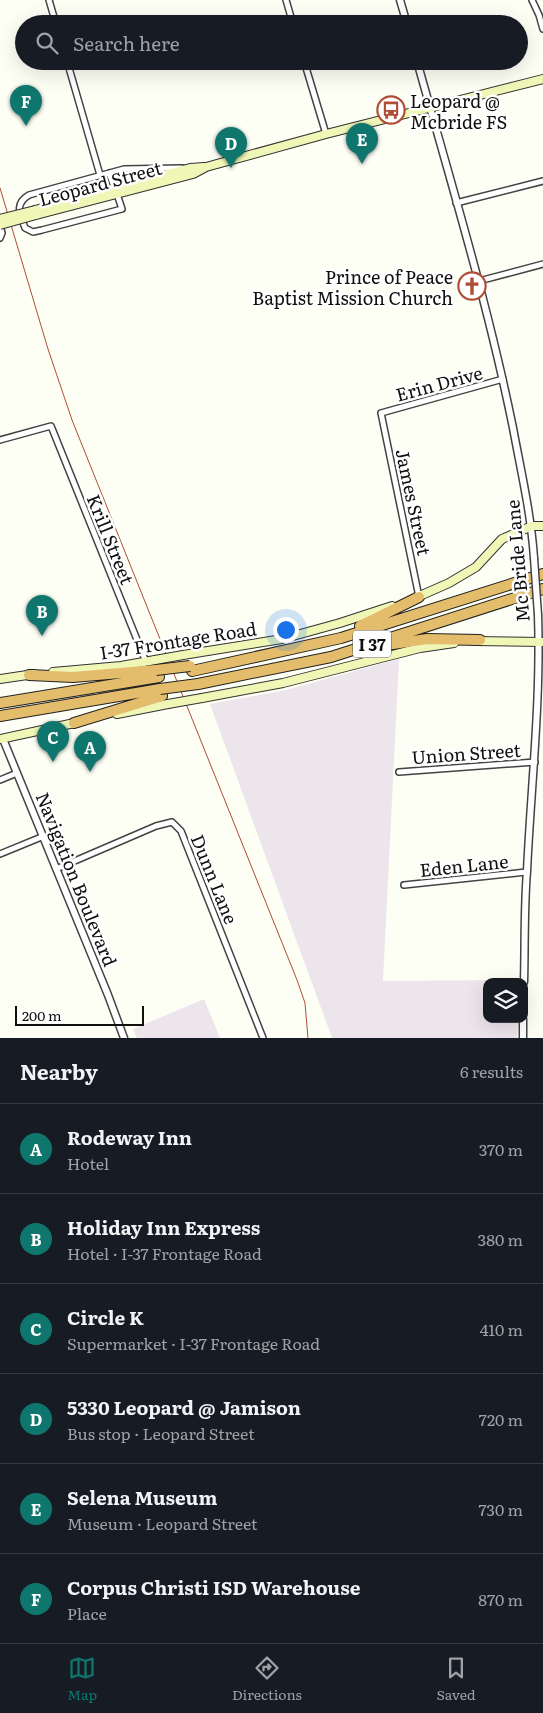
<!DOCTYPE html>
<html lang="en">
<head>
<meta charset="utf-8">
<style>
	:root { --surface:#171b24; --page:#242831; --text:#f1f3f6; --muted:#9ea1a6; --line:#363941; --accent:#0f766e }
	body { margin:0; font-family:Literata,serif; background:var(--page); color:var(--text) }
	.controls { position:absolute; right:15px; bottom:15px; display:grid; overflow:hidden; border-radius:10px; box-shadow:0 5px 20px #0002 }
	.controls button { width:45px; height:45px; display:grid; place-items:center; padding:0; border:0; border-bottom:1px solid var(--line); background:var(--surface); color:var(--text); font:25px sans-serif }
	.scale { position:absolute; left:15px; bottom:12px; width:129px; box-sizing:border-box; padding-left:5px; border:2px solid #101010; border-top:0; font-size:14px; line-height:18px; white-space:nowrap; color:#101010; -webkit-text-stroke:4px #fff; paint-order:stroke }
	.you { position:absolute; left:285px; top:629px; width:18px; height:18px; margin:-12px; border:4px solid #fff; border-radius:50%; background:#1a73e8; box-shadow:0 0 0 8px #1a73e833 }
	.badge { display:grid; place-items:center; width:32px; height:32px; border-radius:50%; background:var(--accent); color:#fff; font-size:16px; font-weight:700 }
	.pin { position:absolute; translate:-50% -41px; filter:drop-shadow(0 1px 2px #0008) }
	.pin::after { content:''; position:absolute; top:26px; width:18px; height:15px; background:inherit; clip-path:polygon(0 0,100% 0,50% 100%) }
	.list { margin:0; padding:0; list-style:none }
	h2 { display:flex; justify-content:space-between; align-items:center; height:65px; margin:0; padding:0 20px; font-size:21px }
	h2 small { font-size:16px; font-weight:400; color:var(--muted) }
	.list li { display:grid; grid-template-columns:32px 1fr auto; gap:15px; align-items:center; box-sizing:border-box; height:90px; padding:0 20px; border-top:1px solid var(--line) }
	.list b { display:block; font-size:19px; white-space:nowrap }
	.list p { margin:0; font-size:16px; white-space:nowrap; color:var(--muted) }
	.list em { font-size:16px; font-style:normal; color:var(--muted) }
	.icon { flex:none; width:28px; height:28px; fill:none; stroke:currentColor; stroke-width:2; stroke-linecap:round; stroke-linejoin:round }
	.map { position:relative; flex:none; width:543px; height:1038px; overflow:hidden }
	.search { position:absolute; background:var(--surface); box-shadow:0 5px 20px #0002; left:15px; right:15px; top:15px; height:55px; display:flex; align-items:center; gap:12px; box-sizing:border-box; padding:0 18px; border-radius:28px; color:var(--muted); font-size:19px }
	.sheet { height:605px; background:var(--surface) }
	nav { display:flex; justify-content:space-around; align-items:center; box-sizing:border-box; height:70px; border-top:1px solid var(--line); background:var(--surface); font-size:14px; color:var(--muted) }
	nav a { display:grid; justify-items:center; gap:2px }
	nav .on { color:var(--accent) }
	.map>svg:first-child { display:block }
	.industrial { fill:#ede5ec }
	.lines { fill:none; stroke-linecap:round; stroke-linejoin:round }
	.minor-casing { stroke:#434343; stroke-width:8 }
	.tertiary-casing { stroke:#434343; stroke-width:9 }
	.secondary-casing { stroke:#323232; stroke-width:10 }
	.motorway-casing { stroke:#212121; stroke-width:12 }
	.minor { stroke:#fff; stroke-width:5 }
	.tertiary { stroke:#fff; stroke-width:6 }
	.secondary { stroke:#eff6b6; stroke-width:8 }
	.motorway { stroke:#e3bd6c; stroke-width:10 }
	.rail { stroke:#b04d37; stroke-width:1 }
	.tertiary-bridge-casing { stroke:#434343; stroke-width:9; stroke-linecap:butt }
	.secondary-bridge-casing { stroke:#323232; stroke-width:10; stroke-linecap:butt }
	.motorway-bridge-casing { stroke:#212121; stroke-width:12; stroke-linecap:butt }
	.tertiary-bridge { stroke:#fff; stroke-width:6 }
	.secondary-bridge { stroke:#eff6b6; stroke-width:8 }
	.motorway-bridge { stroke:#e3bd6c; stroke-width:10 }
	.labels { text-anchor:middle; dominant-baseline:central; stroke-width:5; stroke-linejoin:round; paint-order:stroke }
	.shield { fill:#fff; stroke:#585858; stroke-width:1 }
	.shield-label { font-size:16px; font-weight:bold; fill:#101010 }
	.poi-label { font-size:18px; fill:#101010; stroke:#fff; text-anchor:start }
	.street-label { font-size:18px; fill:#101010; stroke:#fff }
</style>
</head>
<body>
<div class="map">
<svg width="543" height="1038" viewBox="0 0 543 1038">
	<rect width="100%" height="100%" fill="#fdfef4"/>
	<path class="industrial" d="M 399,659 L 383,981 L 519,980 L 519,982 L 487,982 L 487,1019 L 518,1019 L 517,1038 L 332,1038 L 210,704 L 286,690 Z
		M 204,999 L 220,1038 L 137,1038 L 133,1029 Z"/>
	<g class="lines">
		<g class="minor-casing">
			<path id="minor" d="M 49,0 L 56,24
				M 286,0 L 293,24
				M 532,0 L 539,15 L 543,29
				M 67,61 L 100,175
				M 304,61 L 326,134
				M 109,173 L 115,189
				M 117,194 L 122,209 L 42,230 L 33,232 L 25,228 C 20,214 14,204 29,195 L 124,169 L 182,168
				M 456,203 L 543,181
				M 0,225 L 2,233 L 0,238
				M 479,281 L 543,264
				M 0,440 L 51,426 L 146,662
				M 419,597 L 381,413 L 503,379
				M 399,772 L 535,762
				M 0,780 L 17,773
				M 0,854 L 44,836
				M 56,869 L 156,826 L 172,822 L 181,831 L 263,1038
				M 404,885 L 526,872"/>
		</g>
		<g class="tertiary-casing">
			<path id="tertiary" d="M 400,0 L 407,24
				M 417,61 C 451,183 488,304 513,428 C 521,471 531,514 534,558
				M 3,739 L 108,995 L 124,1038
				M 524,982 C 525,945 524,908 527,871 C 531,786 541,701 538,615
				M 523,1038 L 523,1019"/>
		</g>
		<g class="secondary-casing">
			<path id="secondary" d="M 35,210 L 190,168 L 204,167
				M 36,215 L 193,174 L 206,167 L 326,134 L 543,79
				M 415,598 L 449,583 L 476,567 L 502,539 L 532,526 L 543,526
				M 475,641 L 543,642
				M 183,655 L 282,639 L 340,623 L 392,606
				M 53,672 L 121,666 L 155,660
				M 0,679 L 34,674
				M 202,698 L 283,683 L 420,648 L 454,643
				M 117,714 L 168,704
				M 0,739 L 79,722"/>
		</g>
		<g class="motorway-casing">
			<path id="motorway" d="M 360,626 L 419,597
				M 386,645 L 427,639 L 480,640
				M 192,671 L 341,638 L 543,574
				M 29,675 L 73,677 L 156,670
				M 198,684 L 331,657 L 543,589
				M 0,703 L 159,677
				M 0,716 L 160,689
				M 74,723 L 162,696"/>
		</g>
		<use href="#minor" class="minor"/>
		<use href="#tertiary" class="tertiary"/>
		<use href="#secondary" class="secondary"/>
		<use href="#motorway" class="motorway"/>
		<path class="rail" d="M 0,188 L 48,349 L 72,420 L 297,980 L 305,1003 L 308,1038"/>
		<g class="tertiary-bridge-casing">
			<path id="tertiary-bridge" d="M 534,558 L 538,615"/>
		</g>
		<g class="secondary-bridge-casing">
			<path id="secondary-bridge" d="M 0,219 L 35,210
				M 0,225 L 36,215
				M 155,660 L 183,655
				M 168,704 L 202,698"/>
		</g>
		<g class="motorway-bridge-casing">
			<path id="motorway-bridge" d="M 156,670 L 190,666
				M 160,689 L 198,684"/>
		</g>
		<use href="#tertiary-bridge" class="tertiary-bridge"/>
		<use href="#secondary-bridge" class="secondary-bridge"/>
		<use href="#motorway-bridge" class="motorway-bridge"/>
	</g>
	<defs>
		<g id="bus-ring" transform="scale(1.4375)"><circle r="9.5" fill="#fff" stroke="#b04d37" stroke-width="1.5"/><path d="M-5-6H5V4H4V6H2V4H-2V6H-4V4H-5ZM-3.5-4V0h7V-4ZM-3.5 1.2v1.5H-2V1.2ZM2 1.2v1.5H3.5V1.2Z" fill="#b04d37"/></g>
		<g id="church-ring" transform="scale(1.4375)"><circle r="9.5" fill="#fff" stroke="#b04d37" stroke-width="1.5"/><path d="M-1.2-6h2.4v3.5h3.3v2.4h-3.3V6h-2.4V-.1h-3.3v-2.4h3.3Z" fill="#b04d37"/></g>
	</defs>
	<g fill-rule="evenodd">
		<use href="#bus-ring" x="391" y="110"/>
		<use href="#church-ring" x="472" y="286"/>
	</g>
	<g class="labels">
		<rect class="shield" x="353" y="630.5" width="38" height="27" rx="4"/>
		<g class="shield-label">
			<text x="372" y="644">I 37</text>
		</g>
		<g class="poi-label">
			<text x="410" y="100">Leopard @<tspan x="410" dy="21">Mcbride FS</tspan></text>
			<text x="453" y="276" text-anchor="end">Prince of Peace<tspan x="453" dy="21">Baptist Mission Church</tspan></text>
		</g>
		<g class="street-label">
			<text transform="translate(100 183) rotate(-15)">Leopard Street</text>
			<text transform="translate(439 383) rotate(-15)">Erin Drive</text>
			<text transform="translate(414 502) rotate(78)">James Street</text>
			<text transform="translate(111 539) rotate(68)">Krill Street</text>
			<text transform="translate(517 561) rotate(-95)">Mc Bride Lane</text>
			<text transform="translate(178 640) rotate(-9)">I-37 Frontage Road</text>
			<text transform="translate(466 753) rotate(-4)">Union Street</text>
			<text transform="translate(464 865) rotate(-6)">Eden Lane</text>
			<text transform="translate(77 879) rotate(68)">Navigation Boulevard</text>
			<text transform="translate(215 879) rotate(68)">Dunn Lane</text>
		</g>
	</g>
</svg>
<div class="controls">
<button><svg class="icon" aria-label="layers" viewBox="0 0 24 24"><path d="M12 4l9 5-9 5-9-5zM3 14l9 5 9-5"/></svg></button>
</div>
<div class="scale">200 m</div>
<div class="you"></div>
<div class="pin badge" style="left:90px;top:772px">A</div>
<div class="pin badge" style="left:42px;top:636px">B</div>
<div class="pin badge" style="left:53px;top:762px">C</div>
<div class="pin badge" style="left:231px;top:168px">D</div>
<div class="pin badge" style="left:362px;top:164px">E</div>
<div class="pin badge" style="left:26px;top:126px">F</div>
<div class="search"><svg class="icon" aria-label="search" viewBox="0 0 24 24"><circle cx="10" cy="10" r="6"/><path d="M15 15l6 6"/></svg>Search here</div>
</div>
<section class="sheet">
<h2>Nearby<small>6 results</small></h2>
<ul class="list">
<li><span class="badge">A</span><div><b>Rodeway Inn</b><p>Hotel</p></div><em>370 m</em></li>
<li><span class="badge">B</span><div><b>Holiday Inn Express</b><p>Hotel · I-37 Frontage Road</p></div><em>380 m</em></li>
<li><span class="badge">C</span><div><b>Circle K</b><p>Supermarket · I-37 Frontage Road</p></div><em>410 m</em></li>
<li><span class="badge">D</span><div><b>5330 Leopard @ Jamison</b><p>Bus stop · Leopard Street</p></div><em>720 m</em></li>
<li><span class="badge">E</span><div><b>Selena Museum</b><p>Museum · Leopard Street</p></div><em>730 m</em></li>
<li><span class="badge">F</span><div><b>Corpus Christi ISD Warehouse</b><p>Place</p></div><em>870 m</em></li>
</ul>
</section>
<nav>
<a class="on"><svg class="icon" aria-label="map" viewBox="0 0 24 24"><path d="M3 6l6-2 6 2 6-2v14l-6 2-6-2-6 2zM9 4v14M15 6v14"/></svg>Map</a>
<a><svg class="icon" aria-label="directions" viewBox="0 0 24 24"><path d="M12 3l9 9-9 9-9-9zM9 14v-3h6M13 9l2 2-2 2"/></svg>Directions</a>
<a><svg class="icon" aria-label="saved" viewBox="0 0 24 24"><path d="M7 4h10v16l-5-4-5 4z"/></svg>Saved</a>
</nav>
</body>
</html>
